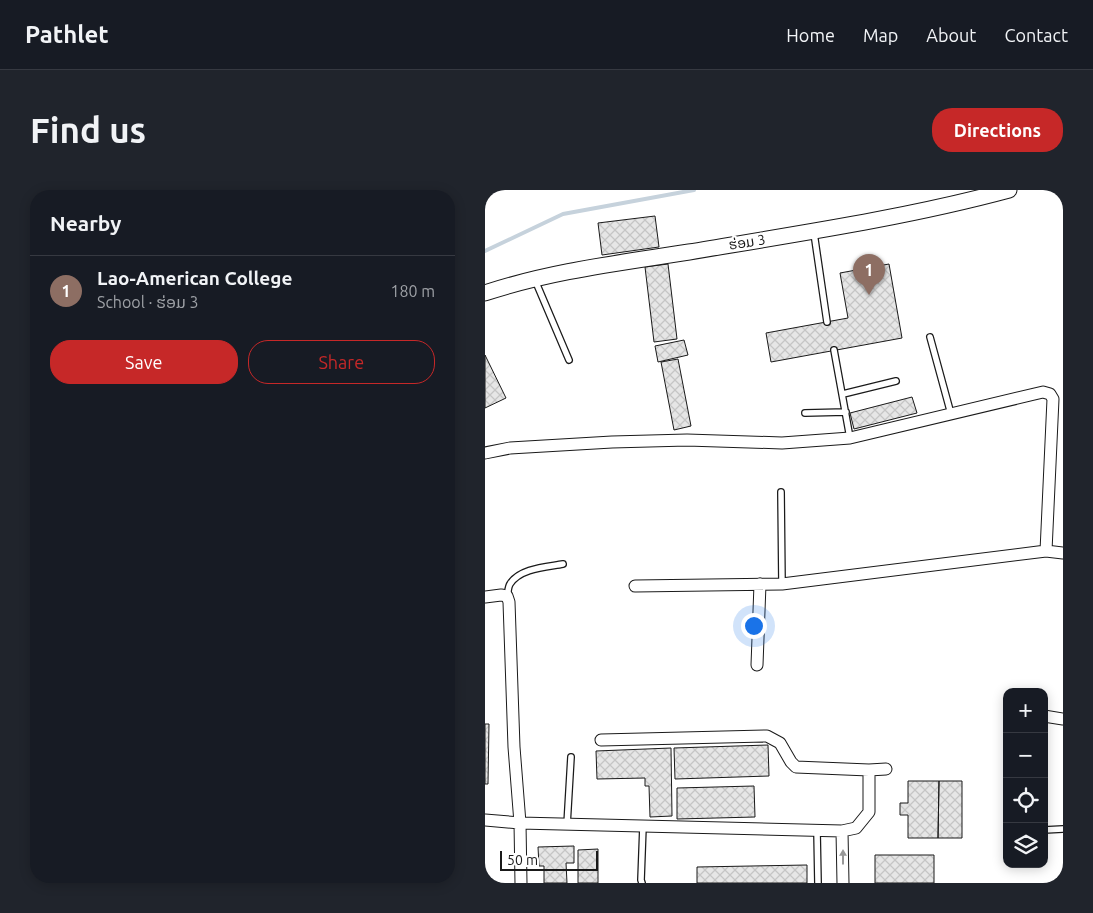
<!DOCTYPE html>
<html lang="en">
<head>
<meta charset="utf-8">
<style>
	:root { --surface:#171b24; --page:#20242c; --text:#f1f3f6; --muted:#9ea1a6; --line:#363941; --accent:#c62828 }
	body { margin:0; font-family:Ubuntu,"Noto Sans Lao",sans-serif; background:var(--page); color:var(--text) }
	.controls { position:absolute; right:15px; bottom:15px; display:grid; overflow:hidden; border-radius:10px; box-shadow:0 2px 12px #0003 }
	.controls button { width:45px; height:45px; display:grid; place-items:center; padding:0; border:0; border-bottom:1px solid var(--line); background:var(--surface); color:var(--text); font:25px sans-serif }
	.scale { position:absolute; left:15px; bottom:12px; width:98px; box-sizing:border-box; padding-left:5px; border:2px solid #1a1a1a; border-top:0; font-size:14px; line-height:18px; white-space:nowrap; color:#1a1a1a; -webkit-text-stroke:4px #fff; paint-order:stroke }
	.you { position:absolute; left:268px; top:435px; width:18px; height:18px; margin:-12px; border:4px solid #fff; border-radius:50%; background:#1a73e8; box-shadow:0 0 0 8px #1a73e833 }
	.badge { display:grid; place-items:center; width:32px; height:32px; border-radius:50%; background:var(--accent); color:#fff; font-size:16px; font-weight:700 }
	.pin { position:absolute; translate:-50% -41px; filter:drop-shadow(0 1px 2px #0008) }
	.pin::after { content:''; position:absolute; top:26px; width:18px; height:15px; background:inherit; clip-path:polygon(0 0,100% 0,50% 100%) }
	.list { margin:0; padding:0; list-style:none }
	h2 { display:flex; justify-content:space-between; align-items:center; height:65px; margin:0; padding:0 20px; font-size:21px }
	h2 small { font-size:16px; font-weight:400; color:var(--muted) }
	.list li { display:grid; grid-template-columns:32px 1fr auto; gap:15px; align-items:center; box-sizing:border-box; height:70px; padding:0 20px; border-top:1px solid var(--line) }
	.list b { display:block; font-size:19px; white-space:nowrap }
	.list p { margin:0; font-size:16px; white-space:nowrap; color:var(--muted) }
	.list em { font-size:16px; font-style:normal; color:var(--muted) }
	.actions { display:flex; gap:10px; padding:15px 20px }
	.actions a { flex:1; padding:11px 0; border:1px solid var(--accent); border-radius:20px; text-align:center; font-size:18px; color:var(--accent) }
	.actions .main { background:var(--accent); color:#fff }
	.icon { flex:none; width:28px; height:28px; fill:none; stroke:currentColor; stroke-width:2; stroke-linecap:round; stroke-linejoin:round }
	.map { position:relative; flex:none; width:578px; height:693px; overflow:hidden; border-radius:20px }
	header { display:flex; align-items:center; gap:30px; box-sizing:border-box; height:70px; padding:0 25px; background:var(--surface); border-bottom:1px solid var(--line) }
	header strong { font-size:24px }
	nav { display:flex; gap:28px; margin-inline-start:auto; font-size:18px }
	.intro { display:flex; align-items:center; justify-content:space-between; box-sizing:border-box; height:120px; padding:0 30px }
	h1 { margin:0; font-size:35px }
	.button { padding:12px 22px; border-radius:20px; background:var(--accent); color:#fff; font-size:18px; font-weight:700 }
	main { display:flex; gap:30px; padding:0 30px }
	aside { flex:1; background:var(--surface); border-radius:20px; box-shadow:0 2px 12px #0003 }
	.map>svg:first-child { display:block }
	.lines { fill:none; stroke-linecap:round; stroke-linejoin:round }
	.stream { stroke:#c6d2dc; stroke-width:4 }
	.building { fill:url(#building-cross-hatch); stroke:#1a1a1a }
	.service-casing { stroke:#1a1a1a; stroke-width:8 }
	.minor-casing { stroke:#1a1a1a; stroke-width:13 }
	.tertiary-casing { stroke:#1a1a1a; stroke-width:17 }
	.service { stroke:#fff; stroke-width:5.5 }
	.minor { stroke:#fff; stroke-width:11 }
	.tertiary { stroke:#fff; stroke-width:15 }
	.oneway { fill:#989898 }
	.labels { text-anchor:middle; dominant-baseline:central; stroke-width:4; stroke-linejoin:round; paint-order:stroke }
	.street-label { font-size:14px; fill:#1a1a1a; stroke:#fff }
</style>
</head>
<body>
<header>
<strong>Pathlet</strong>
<nav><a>Home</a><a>Map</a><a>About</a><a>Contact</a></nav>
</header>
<div class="intro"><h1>Find us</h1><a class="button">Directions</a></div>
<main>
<aside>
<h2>Nearby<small></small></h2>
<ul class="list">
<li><span class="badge" style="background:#8d6e63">1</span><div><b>Lao-American College</b><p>School · ຮ່ອມ 3</p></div><em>180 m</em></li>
</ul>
<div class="actions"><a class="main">Save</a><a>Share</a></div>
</aside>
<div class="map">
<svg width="578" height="693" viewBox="0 0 578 693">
	<defs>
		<pattern id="building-cross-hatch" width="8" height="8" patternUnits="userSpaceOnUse" patternTransform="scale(1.25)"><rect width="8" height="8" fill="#e6e6e6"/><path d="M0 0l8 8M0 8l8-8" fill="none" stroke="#c5c5c5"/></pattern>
	</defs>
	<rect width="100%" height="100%" fill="#fff"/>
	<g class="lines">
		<path class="stream" d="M 0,61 L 78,24 L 209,0"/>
	</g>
	<path class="building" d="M 170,26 L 174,57 L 117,65 L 113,33 Z
		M 183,74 L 192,149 L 169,152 L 160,77 Z
		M 404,74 L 417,148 L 286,172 L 281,143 L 363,128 L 355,83 Z
		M 199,150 L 203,165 L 173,172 L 170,156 Z
		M 0,165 L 21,208 L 0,218 Z
		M 193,169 L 206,236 L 189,240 L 176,172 Z
		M 427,207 L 432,223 L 369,239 L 365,223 Z
		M 0,534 L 4,534 L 3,594 L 0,594 Z
		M 283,555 L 284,586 L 190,589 L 189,558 Z
		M 186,558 L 187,626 L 165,627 L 164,596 L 160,596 L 160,588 L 112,589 L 111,561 Z
		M 423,591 L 454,591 L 453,648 L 423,648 L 423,625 L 415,625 L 415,613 L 423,613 Z
		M 454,591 L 477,591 L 477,648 L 453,648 Z
		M 269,596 L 270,627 L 192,629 L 192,598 Z
		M 89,656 L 89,673 L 81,673 L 82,693 L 59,693 L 59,676 L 54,676 L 53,657 Z
		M 113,659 L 113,693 L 93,693 L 93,660 Z
		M 390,665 L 449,665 L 449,693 L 390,693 Z
		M 322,675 L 322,693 L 212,693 L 212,677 Z"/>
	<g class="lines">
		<g class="service-casing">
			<path id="service" d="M 329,43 L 342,132
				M 50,90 L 84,170
				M 445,147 L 466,224
				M 349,160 L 365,248
				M 358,204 L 411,191
				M 320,223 L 361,222
				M 296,302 L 297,394
				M 22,406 C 23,403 23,397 25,394 C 35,378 62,377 78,374
				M 82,635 L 86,567
				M 559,640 L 578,639
				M 332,641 L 333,693
				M 157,693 L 156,690 L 158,636"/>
		</g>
		<g class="minor-casing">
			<path id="minor" d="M 0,263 L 25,258 L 127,252 L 202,250 L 297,253 L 365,248 L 558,202 L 565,204 L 568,209 L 561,361
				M 150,396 L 297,394 L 561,361 L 578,363
				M 0,407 L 16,405 L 22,406 L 24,412 L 29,557 L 35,633 L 36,693
				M 272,475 L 275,394
				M 559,526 L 578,529
				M 116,550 L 282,546 L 295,553 L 306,572 L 311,577 L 384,580 L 401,579
				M 0,630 L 35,633 L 357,641 L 371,638 L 384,622 L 384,580
				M 357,641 L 358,693"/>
		</g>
		<g class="tertiary-casing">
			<path id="tertiary" d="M 0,103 C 66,81 135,73 204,62 C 311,44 420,28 524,0"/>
		</g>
		<use href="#service" class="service"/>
		<use href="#minor" class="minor"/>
		<use href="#tertiary" class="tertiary"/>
	</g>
	<defs><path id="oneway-solid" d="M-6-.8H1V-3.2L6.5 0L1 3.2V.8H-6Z" transform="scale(1.25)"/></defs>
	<use class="oneway" href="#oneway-solid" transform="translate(358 667) rotate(-90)"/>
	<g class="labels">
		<g class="street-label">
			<text transform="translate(262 52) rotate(-9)">ຮ່ອມ 3</text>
		</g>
	</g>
</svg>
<div class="controls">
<button>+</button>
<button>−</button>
<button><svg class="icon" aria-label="locate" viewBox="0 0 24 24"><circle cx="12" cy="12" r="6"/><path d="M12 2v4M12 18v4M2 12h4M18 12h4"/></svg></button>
<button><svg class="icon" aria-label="layers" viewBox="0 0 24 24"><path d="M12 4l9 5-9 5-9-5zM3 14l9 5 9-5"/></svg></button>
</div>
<div class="scale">50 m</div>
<div class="you"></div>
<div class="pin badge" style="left:384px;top:105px;background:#8d6e63">1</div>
</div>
</main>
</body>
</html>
